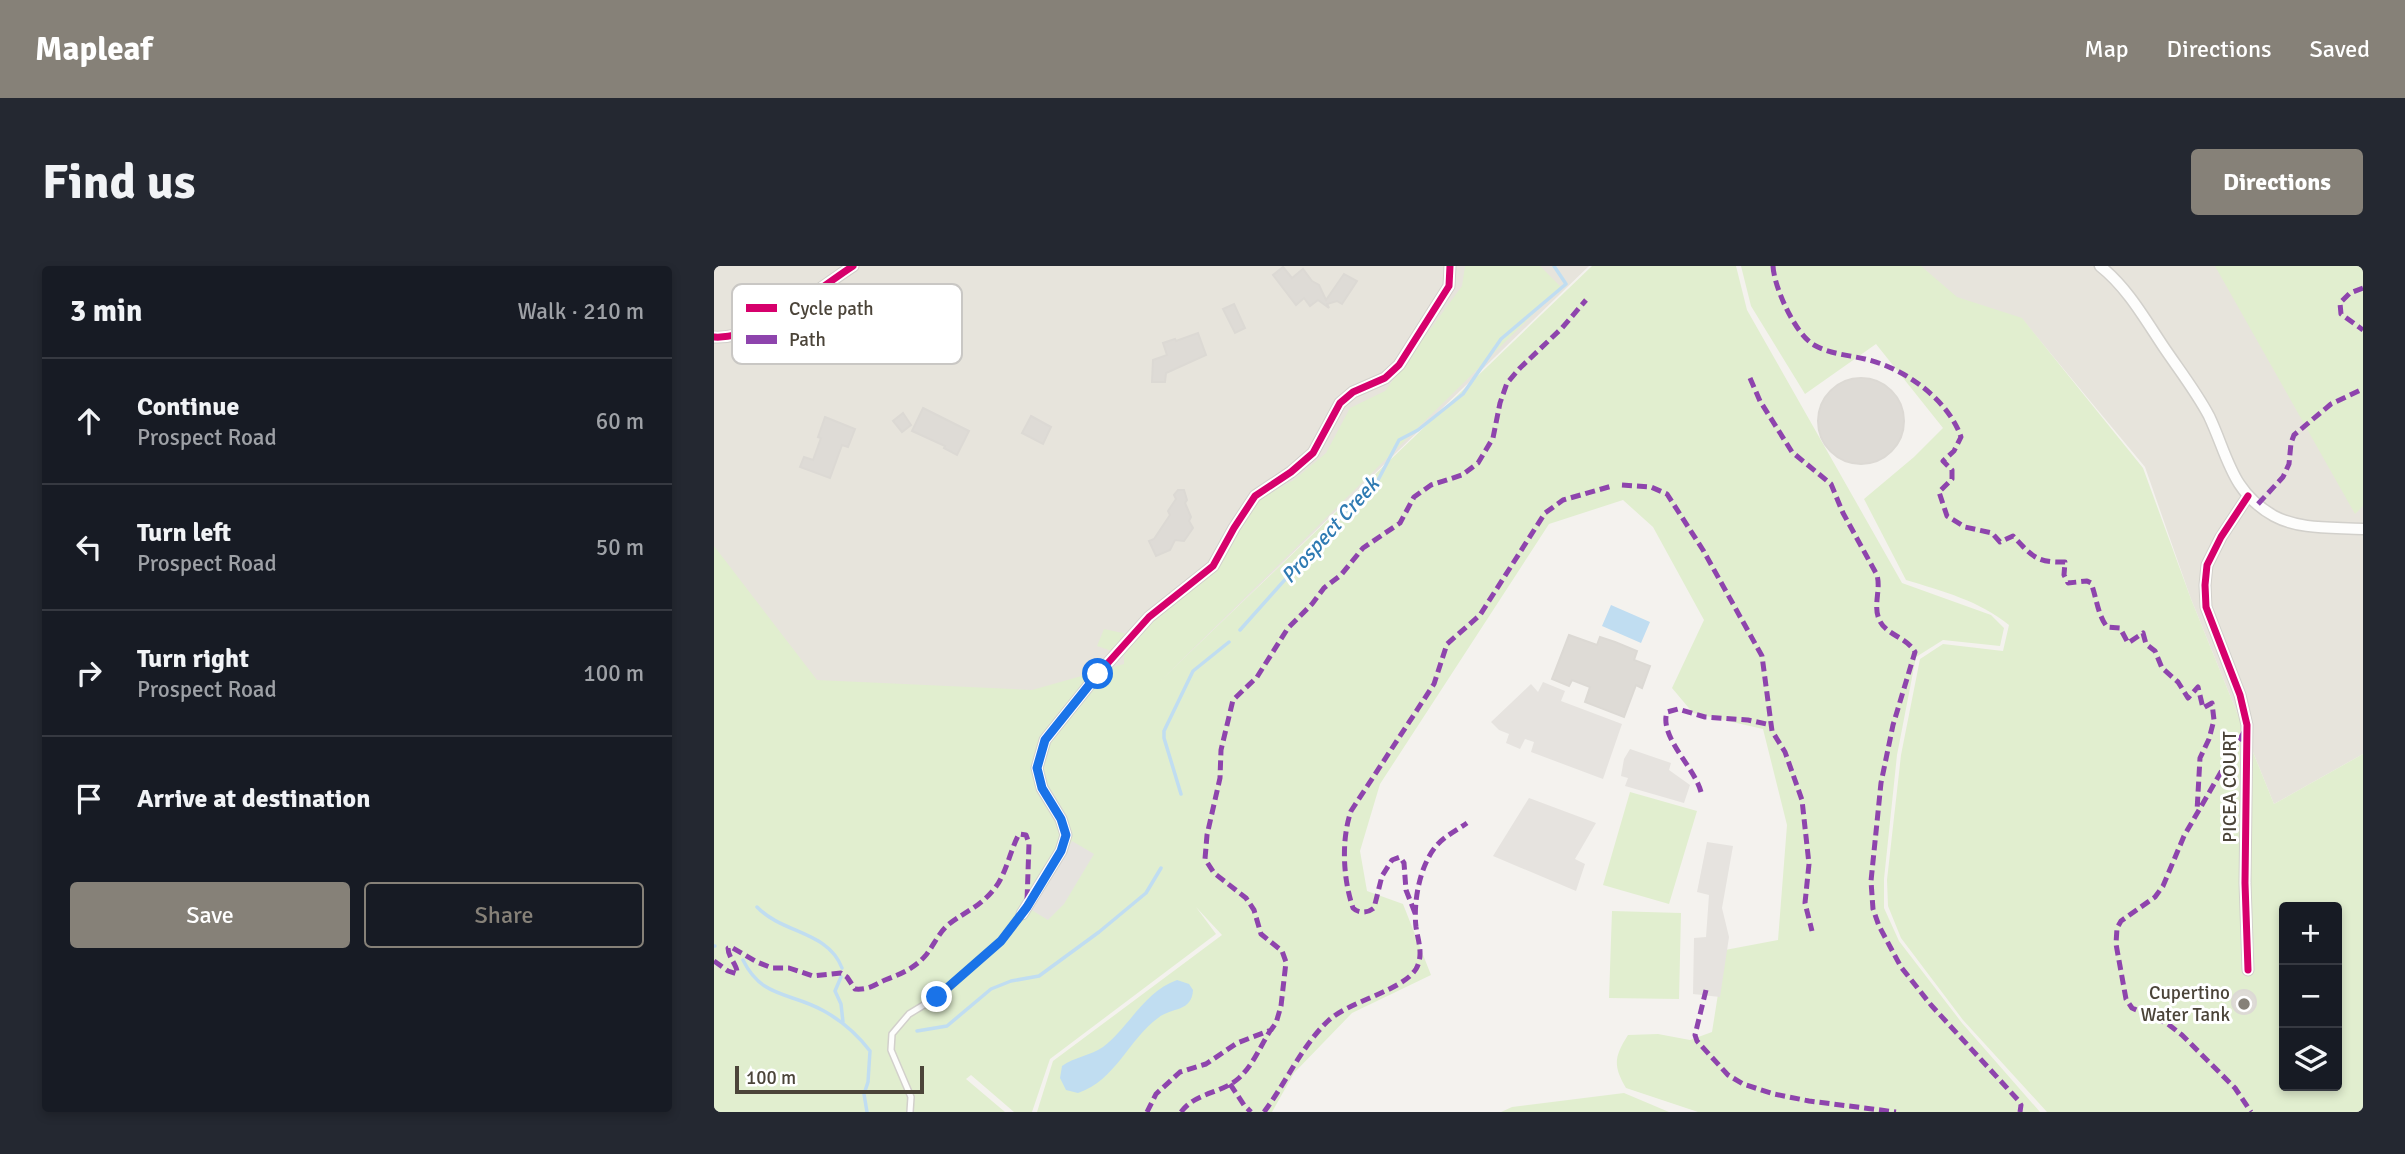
<!DOCTYPE html>
<html lang="en">
<head>
<meta charset="utf-8">
<style>
	:root { --surface:#171b24; --page:#242831; --text:#f1f3f6; --muted:#9ea1a6; --line:#363941; --accent:#868178 }
	body { margin:0; font-family:Signika,sans-serif; background:var(--page); color:var(--text) }
	.controls { position:absolute; right:21px; bottom:21px; display:grid; overflow:hidden; border-radius:7px; box-shadow:0 4px 10px #0003 }
	.controls button { width:63px; height:63px; display:grid; place-items:center; padding:0; border:0; border-bottom:2px solid var(--line); background:var(--surface); color:var(--text); font:35px sans-serif }
	.scale { position:absolute; left:21px; bottom:18px; width:189px; box-sizing:border-box; padding-left:7px; border:4px solid #4b4439; border-top:0; font-size:19px; line-height:24px; white-space:nowrap; color:#4b4439; -webkit-text-stroke:5px #fff; paint-order:stroke }
	.stop { position:absolute; width:21px; height:21px; margin:-16px; border:5px solid #1a73e8; border-radius:50%; background:#fff }
	.stop.end { background:#1a73e8; border-color:#fff; box-shadow:0 2px 7px #0008 }
	.list { margin:0; padding:0; list-style:none }
	h2 { display:flex; justify-content:space-between; align-items:center; height:91px; margin:0; padding:0 28px; font-size:30px }
	h2 small { font-size:23px; font-weight:400; color:var(--muted) }
	.list li { display:grid; grid-template-columns:46px 1fr auto; gap:21px; align-items:center; box-sizing:border-box; height:126px; padding:0 28px; border-top:2px solid var(--line) }
	.list b { display:block; font-size:26px; white-space:nowrap }
	.list p { margin:0; font-size:23px; white-space:nowrap; color:var(--muted) }
	.list em { font-size:23px; font-style:normal; color:var(--muted) }
	.actions { display:flex; gap:14px; padding:21px 28px }
	.actions a { flex:1; padding:16px 0; border:2px solid var(--accent); border-radius:7px; text-align:center; font-size:24px; color:var(--accent) }
	.actions .main { background:var(--accent); color:#fff }
	.icon { flex:none; width:38px; height:38px; fill:none; stroke:currentColor; stroke-width:2; stroke-linecap:round; stroke-linejoin:round }
	.map { position:relative; flex:none; width:1649px; height:846px; overflow:hidden; border-radius:7px }
	header { display:flex; align-items:center; gap:42px; box-sizing:border-box; height:98px; padding:0 35px; background:var(--accent); color:#fff }
	header strong { font-size:33px }
	nav { display:flex; gap:38px; margin-inline-start:auto; font-size:24px }
	.intro { display:flex; align-items:center; justify-content:space-between; box-sizing:border-box; height:168px; padding:0 42px }
	h1 { margin:0; font-size:49px }
	.button { padding:18px 32px; border-radius:7px; background:var(--accent); color:#fff; font-size:24px; font-weight:700 }
	main { display:flex; gap:42px; padding:0 42px }
	aside { flex:1; background:var(--surface); border-radius:7px; box-shadow:0 4px 10px #0003 }
	.map>svg:first-child { display:block }
	.residential { fill:#e7e4dc }
	.green { fill:#e1eecf; fill-rule:evenodd }
	.parking { fill:#e6e3df }
	.water { fill:#c0ddf1 }
	.lines { fill:none; stroke-linecap:round; stroke-linejoin:round }
	.stream { stroke:#c0ddf1; stroke-width:3.5 }
	.building { fill:#dedbd6; stroke:#dcd9d4; stroke-width:2 }
	.service-casing { stroke:#d2d0cb; stroke-width:8 }
	.minor-casing { stroke:#d2d0cb; stroke-width:13 }
	.service { stroke:#fdfdfc; stroke-width:5 }
	.minor { stroke:#fdfdfc; stroke-width:10 }
	.quiet { stroke:#8e44ad; stroke-width:5; stroke-dasharray:10 5; stroke-linecap:butt }
	.cycleway-casing { stroke:#fff; stroke-width:11 }
	.cycleway { stroke:#d6006c; stroke-width:7 }
	.route { stroke:#1a73e8; stroke-width:9 }
	.poi-dot { fill:#868178; stroke:#fff; stroke-width:2.5 }
	.labels { text-anchor:middle; dominant-baseline:central; stroke-width:6; stroke-linejoin:round; paint-order:stroke }
	.street-label { font-size:19px; fill:#4b4439; stroke:#fff }
	.poi-label { font-size:19px; fill:#4b4439; stroke:#fff; text-anchor:end }
	.water-label { font-size:21px; font-style:italic; fill:#2e7ab2; stroke:#fff }
	.key { fill:#fff; stroke:#c9c7c4; stroke-width:2 }
	.key-label { font-size:19px; fill:#4b4439 }
</style>
</head>
<body>
<header>
<strong>Mapleaf</strong>
<nav><a>Map</a><a>Directions</a><a>Saved</a></nav>
</header>
<div class="intro"><h1>Find us</h1><a class="button">Directions</a></div>
<main>
<aside>
<h2>3 min<small>Walk · 210 m</small></h2>
<ul class="list">
<li><svg class="icon" aria-label="ahead" viewBox="0 0 24 24"><path d="M12 20V5M6 11l6-6 6 6"/></svg><div><b>Continue</b><p>Prospect Road</p></div><em>60 m</em></li>
<li><svg class="icon" aria-label="left" viewBox="0 0 24 24"><path d="M17 20v-9H6M10 6l-5 5 5 5"/></svg><div><b>Turn left</b><p>Prospect Road</p></div><em>50 m</em></li>
<li><svg class="icon" aria-label="right" viewBox="0 0 24 24"><path d="M7 20v-9h11M14 6l5 5-5 5"/></svg><div><b>Turn right</b><p>Prospect Road</p></div><em>100 m</em></li>
<li><svg class="icon" aria-label="arrive" viewBox="0 0 24 24"><path d="M6 21V4h12l-3 4 3 4H6"/></svg><div><b>Arrive at destination</b></div></li>
</ul>
<div class="actions"><a class="main">Save</a><a>Share</a></div>
</aside>
<div class="map">
<svg width="1649" height="846" viewBox="0 0 1649 846">
	<rect width="100%" height="100%" fill="#f4f2ee"/>
	<path class="residential" d="M 0,0 L 875,0 L 366,493 L 104,420 L 0,282 Z
		M 1204,0 L 1503,0 L 1649,239 L 1649,488 L 1560,538 L 1477,333 L 1431,201 L 1308,53 L 1242,33 Z"/>
	<path class="green" d="M 751,0 L 826,0 L 847,21 L 444,417 L 878,0 L 1022,0 L 1033,44 L 1188,317 L 1277,349 L 1290,362 L 1286,380 L 1229,374 L 1202,391 L 1183,489 L 1170,613 L 1170,642 L 1185,675 L 1248,757 L 1326,846 L 984,846 L 912,822 C 899,800 900,791 914,769 L 944,768 L 976,774 L 998,766 L 1011,684 L 1064,674 L 1073,559 L 1049,463 L 979,447 L 958,422 L 990,354 L 939,261 L 909,234 L 835,258 L 666,518 L 646,585 L 653,625 L 689,638 L 717,709 L 638,747 L 580,807 L 558,846 L 323,846 L 339,795 L 508,669 L 482,641 L 502,668 L 336,793 L 318,846 L 300,846 L 257,809 L 252,813 L 291,846 L 0,846 L 0,280 L 103,414 L 318,424 L 410,398 L 410,389 L 383,380 L 390,363 L 418,369 L 501,303 L 546,233 L 580,214 L 612,187 L 636,142 L 671,125 L 748,20 Z
		M 1027,0 L 1207,0 L 1243,31 L 1308,52 L 1429,202 L 1477,333 L 1560,538 L 1649,488 L 1649,846 L 1333,846 L 1249,754 L 1187,672 L 1174,640 L 1173,614 L 1187,489 L 1206,393 L 1229,378 L 1289,385 L 1295,359 C 1266,335 1228,325 1192,314 L 1150,233 L 1200,191 L 1229,162 L 1162,78 L 1091,128 L 1037,40 ZM 1570,641 L 1623,641 L 1623,820 L 1570,820 Z
		M 1501,0 L 1649,0 L 1649,240 L 1641,248 Z
		M 916,526 L 983,545 L 955,638 L 889,619 Z
		M 898,645 L 967,647 L 965,733 L 895,732 Z
		M 910,827 L 955,846 L 787,846 L 798,841 Z"/>
	<path class="parking" d="M 829,416 L 851,425 L 847,435 L 908,458 L 889,513 L 817,486 L 820,476 L 811,473 L 806,483 L 792,477 L 795,468 L 785,464 L 777,456 L 817,418 L 824,426 Z
		M 916,483 L 957,497 L 955,504 L 976,519 L 970,537 L 911,520 L 914,512 L 907,510 L 910,493 Z
		M 815,532 L 882,557 L 861,593 L 871,598 L 862,625 L 779,590 Z
		M 358,575 L 380,588 L 350,638 L 334,654 L 316,643 Z
		M 993,576 L 1019,580 L 1008,642 L 1015,671 L 1006,731 L 979,728 L 980,672 L 992,671 L 995,629 L 983,626 Z"/>
	<path class="water" d="M 897,339 L 936,356 L 927,377 L 888,360 Z
		M 463,714 L 475,718 L 479,724 C 478,746 458,741 444,752 C 414,774 402,814 364,827 L 352,824 L 346,812 L 348,800 C 360,791 376,790 389,781 C 415,761 431,725 463,714 Z"/>
	<g class="lines">
		<path class="stream" d="M 526,364 L 642,234 L 663,216 L 685,174 L 704,164 L 749,128 L 787,73 L 852,18 L 840,0
			M 467,528 L 450,472 L 450,465 L 479,405 L 515,376
			M 43,641 C 69,668 114,665 128,702
			M 0,680 L 1,680
			M 29,694 C 48,733 77,726 110,745 C 128,755 143,768 156,785 L 154,816 L 150,828 L 153,846
			M 127,711 L 121,725 L 127,738 L 129,756
			M 203,765 L 233,760 L 277,723 L 297,715 L 325,710 L 385,666 L 432,627 L 447,602"/>
	</g>
	<path class="building" d="M 569,1 L 578,12 L 589,3 L 598,15 L 605,19 L 612,34 L 630,8 L 643,15 L 628,38 L 623,35 L 613,38 L 615,42 L 604,34 L 596,40 L 590,32 L 582,39 L 559,9 Z
		M 520,38 L 531,62 L 521,67 L 509,43 Z
		M 484,67 L 492,89 L 452,107 L 451,116 L 438,116 L 439,94 L 453,89 L 449,77 L 461,73 L 462,75 Z
		M1104 155a43 43 0 1 1 86 0a43 43 0 1 1-86 0Z
		M 209,142 L 255,165 L 243,189 L 230,182 L 231,180 L 198,165 Z
		M 189,147 L 197,159 L 188,166 L 179,155 Z
		M 317,150 L 337,161 L 329,178 L 308,167 Z
		M 111,151 L 141,163 L 134,181 L 128,179 L 116,212 L 86,201 L 90,191 L 99,194 L 107,172 L 104,171 Z
		M 464,224 L 470,224 L 473,234 L 471,237 L 477,251 L 475,255 L 479,262 L 470,275 L 461,274 L 456,284 L 442,290 L 435,275 L 440,273 L 456,249 L 454,245 L 462,233 L 460,229 Z
		M 855,369 L 883,379 L 886,371 L 901,376 L 923,385 L 920,394 L 936,400 L 928,422 L 922,419 L 910,451 L 871,436 L 876,421 L 858,414 L 855,420 L 838,413 Z
		M1518 736a12 12 0 1 1 24 0a12 12 0 1 1-24 0Z"/>
	<g class="lines">
		<g class="service-casing">
			<path id="service" d="M 196,846 L 197,831 L 177,784 L 178,768 L 195,748 L 223,731 L 287,675 L 308,648"/>
		</g>
		<g class="minor-casing">
			<path id="minor" d="M 1386,0 C 1414,22 1432,55 1451,83 C 1466,105 1483,127 1495,150 C 1514,190 1517,226 1560,250 C 1586,264 1620,261 1649,263
				M 0,71 C 44,74 102,24 139,0
				M 308,648 L 347,585 L 352,569 L 347,553 L 328,522 L 323,502 L 331,474 L 384,408 L 435,351 L 499,300 L 520,262 L 541,230 L 577,206 L 599,187 L 626,137 L 639,126 L 671,112 L 685,99 L 735,20 L 736,0
				M 1534,704 L 1531,617 L 1533,459 L 1526,429 L 1492,341 L 1491,319 L 1493,299 L 1507,271 L 1534,230"/>
		</g>
		<use href="#service" class="service"/>
		<use href="#minor" class="minor"/>
		<path class="quiet" d="M 1059,0 C 1060,21 1081,68 1100,79 C 1116,88 1134,89 1151,93 C 1190,102 1234,133 1247,171 L 1240,185 L 1229,195 L 1238,204 L 1238,213 L 1225,226 L 1233,250 L 1251,261 L 1278,267 L 1286,276 L 1299,270 C 1318,290 1322,297 1351,296 L 1350,309 L 1354,317 L 1373,315 L 1377,317 C 1383,333 1383,347 1393,361 L 1406,362 L 1414,377 L 1429,367 L 1432,378 L 1441,385 L 1448,402 L 1464,416 L 1474,432 L 1484,421 L 1489,442 L 1498,437 L 1500,454 L 1495,473 L 1486,492 L 1483,545
			M 1649,22 L 1636,27 L 1626,37 L 1627,48 L 1649,64
			M 1036,112 L 1046,135 L 1078,186 L 1117,218 L 1129,247 L 1163,309 C 1167,324 1159,339 1165,353 C 1171,369 1193,371 1201,386 L 1179,459 L 1167,517 L 1157,615 L 1159,643 L 1165,660 L 1187,701 L 1217,739 L 1304,834 L 1307,839 L 1306,846
			M 908,219 L 937,221 L 953,228 L 989,284 L 1048,390 L 1058,465 L 1071,486 L 1088,534 L 1095,598 L 1091,637 L 1098,665
			M 1544,238 L 1569,211 L 1575,198 L 1577,177 L 1580,169 L 1617,138 L 1649,123
			M 1530,466 L 1470,570 L 1449,620 L 1441,631 L 1407,655 L 1403,662 L 1402,678 L 1412,733 L 1418,742 L 1454,758 L 1468,769 L 1521,822 L 1537,846
			M 987,526 C 980,500 945,471 953,446 L 964,443 L 991,451 L 1034,454 L 1057,459
			M 701,647 L 692,624 L 690,597 L 686,591 L 678,594 L 668,610 L 660,642 C 654,647 645,648 639,642 C 629,613 627,574 637,545 L 720,418 L 733,378 L 766,349 L 831,247 L 849,234 L 898,220
			M 0,695 L 14,705 L 23,708 C 24,699 14,692 14,682 L 17,681 L 43,696 L 58,702 L 75,702 L 99,710 L 127,707 L 133,711 L 141,723 C 155,724 160,719 171,714 C 187,708 201,702 212,689 C 220,679 225,666 235,658 C 252,645 266,641 281,622 C 292,608 296,585 305,568 L 312,569 L 315,577 L 313,635
			M 992,724 L 981,769 L 983,775 L 1014,809 L 1029,818 L 1060,828 L 1095,835 L 1182,846
			M 516,818 L 530,839 L 537,846
			M 433,846 L 442,828 L 466,806 L 492,798 L 523,777 L 557,764 L 562,757 L 567,740 L 572,696 L 568,685 L 547,668 L 540,644 L 532,632 L 500,607 L 491,593 L 493,569 L 506,512 L 507,484 L 519,434 L 543,411 L 574,362 L 598,338 L 610,322 L 627,309 L 649,282 L 686,257 L 700,231 L 717,219 L 748,209 L 764,197 L 779,172 L 786,137 L 793,117 L 806,102 L 848,62 L 872,34
			M 467,846 C 482,826 507,828 525,812 C 539,799 546,781 556,765
			M 550,846 C 572,817 588,779 615,754 C 638,734 688,725 702,703 C 710,689 704,675 702,661 C 699,636 706,598 723,579 C 731,570 743,564 753,557"/>
		<g class="cycleway-casing">
			<path id="cycleway" d="M 0,71 C 44,74 102,24 139,0
				M 308,648 L 347,585 L 352,569 L 347,553 L 328,522 L 323,502 L 331,474 L 384,408 L 435,351 L 499,300 L 520,262 L 541,230 L 577,206 L 599,187 L 626,137 L 639,126 L 671,112 L 685,99 L 735,20 L 736,0
				M 1534,704 L 1531,617 L 1533,459 L 1526,429 L 1492,341 L 1491,319 L 1493,299 L 1507,271 L 1534,230"/>
		</g>
		<use href="#cycleway" class="cycleway"/>
	</g>
	<g class="lines">
		<path class="route" d="M 223,731 L 287,675 L 313,641 L 347,585 L 352,569 L 347,553 L 328,522 L 323,502 L 331,474 L 384,408"/>
	</g>
	<circle class="poi-dot" cx="1530" cy="738" r="7"/>
	<g class="labels">
		<g class="street-label">
			<text transform="translate(1516 521) rotate(-90)">PICEA COURT</text>
		</g>
		<g class="poi-label">
			<text x="1516" y="727">Cupertino<tspan x="1516" dy="22">Water Tank</tspan></text>
		</g>
		<g class="water-label">
			<text transform="translate(616 264) rotate(-48)">Prospect Creek</text>
		</g>
	</g>
	<rect x="18" y="18" width="230" height="80" rx="10" class="key"/>
	<rect x="32" y="38" width="31" height="8" fill="#d6006c"/>
	<rect x="32" y="69" width="31" height="9" fill="#8e44ad"/>
	<g class="key-label">
		<text x="75" y="49">Cycle path</text>
		<text x="75" y="80">Path</text>
	</g>
</svg>
<div class="controls">
<button>+</button>
<button>−</button>
<button><svg class="icon" aria-label="layers" viewBox="0 0 24 24"><path d="M12 4l9 5-9 5-9-5zM3 14l9 5 9-5"/></svg></button>
</div>
<div class="scale">100 m</div>
<div class="stop" style="left:384px;top:408px"></div>
<div class="stop end" style="left:223px;top:731px"></div>
</div>
</main>
</body>
</html>
